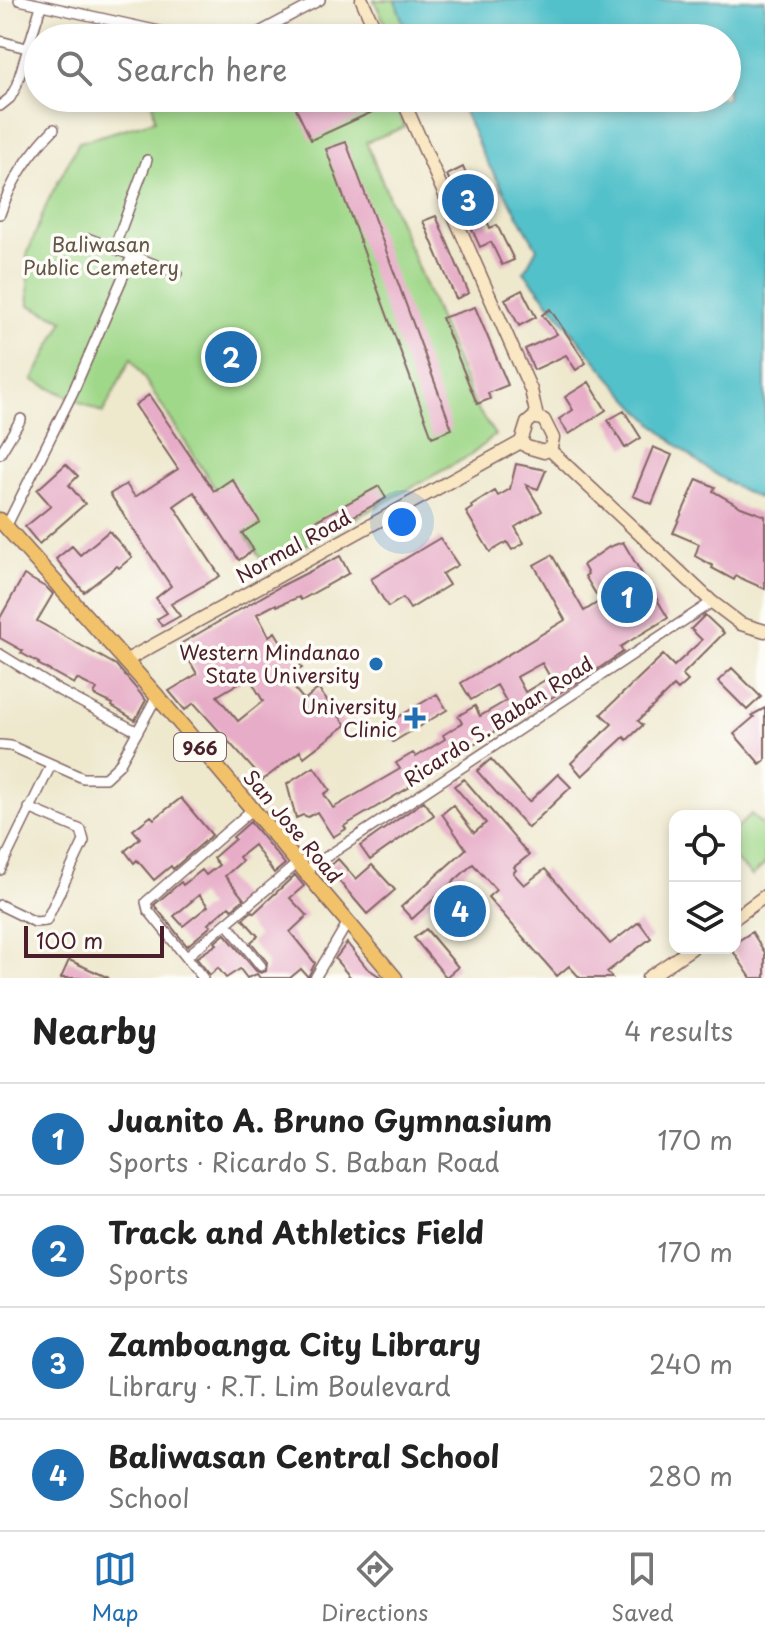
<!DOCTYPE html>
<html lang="en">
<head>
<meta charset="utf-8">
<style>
	:root { --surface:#fff; --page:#f2f2f2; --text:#222; --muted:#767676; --line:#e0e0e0; --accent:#1f6fb2 }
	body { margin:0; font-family:"Playpen Sans",sans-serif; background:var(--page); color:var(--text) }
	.controls { position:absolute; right:24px; bottom:24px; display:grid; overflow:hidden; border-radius:16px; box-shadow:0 4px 12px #0003 }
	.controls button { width:72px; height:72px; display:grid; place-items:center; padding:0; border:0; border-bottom:2px solid var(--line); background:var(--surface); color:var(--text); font:40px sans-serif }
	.scale { position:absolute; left:24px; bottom:20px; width:140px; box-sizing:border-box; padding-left:8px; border:4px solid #4a1f2b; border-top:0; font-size:22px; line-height:28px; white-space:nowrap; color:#4a1f2b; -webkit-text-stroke:6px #fdfcf7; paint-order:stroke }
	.you { position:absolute; left:402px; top:522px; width:28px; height:28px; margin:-20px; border:6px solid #fff; border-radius:50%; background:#1a73e8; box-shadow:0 0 0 12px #1a73e833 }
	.badge { display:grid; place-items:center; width:52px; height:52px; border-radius:50%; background:var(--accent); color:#fff; font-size:26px; font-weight:700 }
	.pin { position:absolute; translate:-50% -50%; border:4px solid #fff; box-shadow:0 2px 8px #0006 }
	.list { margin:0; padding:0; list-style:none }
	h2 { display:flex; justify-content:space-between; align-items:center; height:104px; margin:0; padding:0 32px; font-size:34px }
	h2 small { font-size:26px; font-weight:400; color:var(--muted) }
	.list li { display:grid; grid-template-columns:52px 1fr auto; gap:24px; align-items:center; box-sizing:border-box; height:112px; padding:0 32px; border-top:2px solid var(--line) }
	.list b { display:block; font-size:30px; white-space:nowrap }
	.list p { margin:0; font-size:26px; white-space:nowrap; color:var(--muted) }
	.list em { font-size:26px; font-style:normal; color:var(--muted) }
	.icon { flex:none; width:44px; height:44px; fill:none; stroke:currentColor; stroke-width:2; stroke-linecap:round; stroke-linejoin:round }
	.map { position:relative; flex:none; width:765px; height:978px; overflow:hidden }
	.search { position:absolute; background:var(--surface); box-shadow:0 4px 12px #0003; left:24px; right:24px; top:24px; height:88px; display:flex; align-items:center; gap:20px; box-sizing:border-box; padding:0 28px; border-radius:44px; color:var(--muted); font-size:30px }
	.sheet { height:552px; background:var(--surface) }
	nav { display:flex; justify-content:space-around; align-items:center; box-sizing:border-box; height:112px; border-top:2px solid var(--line); background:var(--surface); font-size:22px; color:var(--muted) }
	nav a { display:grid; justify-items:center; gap:4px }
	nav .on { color:var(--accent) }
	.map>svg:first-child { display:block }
	.green { fill:#a0d88a; stroke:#757c5a; stroke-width:2 }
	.water { fill:#53c1ca; stroke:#4e707a; stroke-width:2 }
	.building { fill:#e7adc8; fill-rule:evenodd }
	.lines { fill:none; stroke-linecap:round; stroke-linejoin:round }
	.street-casing { stroke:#836564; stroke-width:12 }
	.secondary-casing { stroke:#836564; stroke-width:15 }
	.primary-casing { stroke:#836564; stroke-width:17 }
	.street { stroke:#fff; stroke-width:9 }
	.secondary { stroke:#fae7c3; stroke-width:12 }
	.primary { stroke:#f2c26a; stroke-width:14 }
	.poi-dot { fill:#1f6fb2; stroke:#fdfcf7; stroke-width:3 }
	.labels { text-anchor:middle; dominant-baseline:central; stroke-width:7; stroke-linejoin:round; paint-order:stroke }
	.shield { fill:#fdfcf7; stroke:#806168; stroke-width:2 }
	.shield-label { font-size:18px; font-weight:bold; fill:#4a1f2b }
	.park-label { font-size:20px; fill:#645648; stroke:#fdfcf7 }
	.street-label { font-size:20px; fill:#4a1f2b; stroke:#fdfcf7 }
	.poi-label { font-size:20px; fill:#4a1f2b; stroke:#fdfcf7; text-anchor:end }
</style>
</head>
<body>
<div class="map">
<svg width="765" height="978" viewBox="0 0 765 978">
	<rect width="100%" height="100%" fill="#fdfcf7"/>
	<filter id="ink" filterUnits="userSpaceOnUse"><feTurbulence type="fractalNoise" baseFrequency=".0125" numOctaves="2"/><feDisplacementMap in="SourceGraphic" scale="16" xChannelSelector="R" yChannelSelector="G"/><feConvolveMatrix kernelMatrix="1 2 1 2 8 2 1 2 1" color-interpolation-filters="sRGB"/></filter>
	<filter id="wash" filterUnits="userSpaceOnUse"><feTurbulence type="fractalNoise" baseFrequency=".006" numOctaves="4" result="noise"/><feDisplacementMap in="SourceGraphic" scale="32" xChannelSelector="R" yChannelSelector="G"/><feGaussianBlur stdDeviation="1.8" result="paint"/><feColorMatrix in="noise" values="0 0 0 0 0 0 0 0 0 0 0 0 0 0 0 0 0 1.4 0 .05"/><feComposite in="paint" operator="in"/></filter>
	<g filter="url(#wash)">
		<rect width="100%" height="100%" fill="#eee8cd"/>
		<path class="green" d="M 374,0 L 395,0 L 407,34 L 392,38 Z
			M 152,98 L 392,98 L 405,127 L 366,142 L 474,404 L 495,435 L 471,455 L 266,567 L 131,358 L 103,413 L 33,380 L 64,320 L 29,305 L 27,255 L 48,201 L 79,142 L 155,120 Z
			M 751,814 L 765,828 L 765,864 L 752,876 L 735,859 L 735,830 Z"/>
		<path class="water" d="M 395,0 L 765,0 L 765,501 C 660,456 595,357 524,272 L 537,248 L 483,155 L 458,98 L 727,98 L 727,38 L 409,38 Z"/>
		<g id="blocks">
			<path class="building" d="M 291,98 L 376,98 L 381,108 L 311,140 Z
				M 346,142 L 452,429 L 432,437 L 326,149 Z
				M 463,167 L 490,228 L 497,225 L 514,260 L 502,265 L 491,242 L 480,247 L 447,175 Z
				M 436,216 L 469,293 L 456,299 L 423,221 Z
				M 522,290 L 536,317 L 519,326 L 505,299 Z
				M 475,307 L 508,385 L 488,393 L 490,399 L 477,404 L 442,318 Z
				M 550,309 L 586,363 L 576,370 L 566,355 L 534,370 L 525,349 L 557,334 L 542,315 Z
				M 589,382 L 606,410 L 569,434 L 559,419 L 573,410 L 565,397 Z
				M 149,395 L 214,491 L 232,479 L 260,522 L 242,533 L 254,550 L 239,560 L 194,492 L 174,506 L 220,576 L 171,604 L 180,616 L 162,626 L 157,619 L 167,613 L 156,598 L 171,586 L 110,494 L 126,484 L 135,497 L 178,469 L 135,405 Z
				M 624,411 L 641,438 L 625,448 L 608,420 Z
				M 653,447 L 672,455 L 652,504 L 633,496 Z
				M 66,464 L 78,476 L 69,485 L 85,504 L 39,544 L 25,527 L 51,506 L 37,490 Z
				M 516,464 L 546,470 L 538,489 L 526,485 L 542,511 L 515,527 L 524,543 L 512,550 L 507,542 L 490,552 L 466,512 L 472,508 L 471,506 L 495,491 L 498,496 L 510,489 Z
				M 697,479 L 715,487 L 713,491 L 741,507 L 765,516 L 765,589 L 736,576 L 734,580 L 712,568 L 713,566 L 695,556 L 699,544 L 673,533 Z
				M 379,486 L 386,498 L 311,540 L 304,527 Z
				M 109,531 L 132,557 L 119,568 L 117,566 L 84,592 L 56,559 L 72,546 L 80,555 Z
				M 440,538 L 458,565 L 442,574 L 449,585 L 410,609 L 403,598 L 388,607 L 371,579 Z
				M 623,542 L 668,618 L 620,647 L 623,652 L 586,677 L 472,745 L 409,786 L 410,787 L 344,826 L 346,829 L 333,837 L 317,812 L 308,817 L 303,815 L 296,818 L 287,784 L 314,767 L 330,790 L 324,794 L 333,808 L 400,769 L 396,763 L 413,753 L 416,757 L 445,739 L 443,735 L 462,723 L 458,716 L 475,706 L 480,716 L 506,701 L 497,685 L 471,700 L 461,683 L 565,620 L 534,565 L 552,555 L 584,611 L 600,601 L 585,576 L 588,574 L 583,565 L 609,547 ZM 542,663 L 550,677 L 525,692 L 517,677 Z
				M 340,556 L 349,573 L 301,600 L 299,597 L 277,606 L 276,604 L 257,614 L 269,636 L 275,632 L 289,655 L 293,653 L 302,668 L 285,677 L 304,700 L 318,689 L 346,725 L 304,757 L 300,751 L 263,780 L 194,703 L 185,710 L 169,691 L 197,674 L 180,644 L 281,586 ZM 249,677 L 263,701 L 238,721 L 217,696 Z
				M 24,575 L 47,588 L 53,594 L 37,621 L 116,665 L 146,700 L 135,720 L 112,706 L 113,704 L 94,695 L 97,689 L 77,679 L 74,684 L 38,664 L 39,663 L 21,653 L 23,651 L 0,638 L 0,618 Z
				M 705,615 L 724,633 L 682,675 L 688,681 L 678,690 L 674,686 L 638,721 L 643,725 L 627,740 L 624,737 L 582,776 L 571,763 L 612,724 L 601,714 L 663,655 L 674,666 L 702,640 L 691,629 Z
				M 732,668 L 761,697 L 747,710 L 718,681 Z
				M 437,694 L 447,710 L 393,742 L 383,726 Z
				M 765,708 L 765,760 L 760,764 L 734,734 L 754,717 L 752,715 Z
				M 491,759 L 529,802 L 558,774 L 571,787 L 528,828 L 477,771 Z
				M 464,779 L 529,855 L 514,867 L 516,870 L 513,873 L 524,885 L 545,869 L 610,944 L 639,922 L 651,938 L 607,972 L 612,978 L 580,978 L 569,966 L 557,976 L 488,897 L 496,890 L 473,864 L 412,919 L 401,907 L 466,849 L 442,814 L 453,805 L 474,833 L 486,823 L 454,786 Z
				M 181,798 L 212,835 L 173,869 L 171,866 L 154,880 L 137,860 L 134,863 L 125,851 L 140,838 L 133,830 L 151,816 L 154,819 Z
				M 424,801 L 434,815 L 370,860 L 360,846 Z
				M 250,822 L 285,864 L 274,873 L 254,845 L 239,857 L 242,861 L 225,876 L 244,899 L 232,909 L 229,906 L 208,924 L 211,926 L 187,946 L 154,905 L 181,882 L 183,885 L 202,870 L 206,875 L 219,865 L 213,858 L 235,839 L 233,837 ZM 199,895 L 208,906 L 183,926 L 174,916 Z
				M 338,859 L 356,879 L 372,865 L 395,890 L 367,914 L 328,868 Z
				M 295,875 L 304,886 L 290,898 L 307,916 L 290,932 L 315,963 L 308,977 L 301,969 L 290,978 L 260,978 L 257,974 L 247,978 L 240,969 L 226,978 L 218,968 L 210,975 L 196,958 L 217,944 L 215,942 L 225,934 L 256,971 L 261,973 L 266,971 L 267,962 L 251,942 L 258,936 L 243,919 L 252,911 L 254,913 Z
				M 426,929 L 458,967 L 446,977 L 414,938 Z
				M 752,932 L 765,953 L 765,978 L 751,978 L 731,948 L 735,948 L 735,943 Z
				M 347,943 L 367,968 L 382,978 L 351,978 L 335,959 Z
				M 69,960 L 109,978 L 61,978 Z"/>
		</g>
	</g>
	<g filter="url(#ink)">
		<use href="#blocks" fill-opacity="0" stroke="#836564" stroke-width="2"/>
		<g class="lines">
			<g class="street-casing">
				<path id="street" d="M 19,0 L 191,38
					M 116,38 L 121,24
					M 248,38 L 320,0
					M 0,41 L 38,51
					M 0,106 L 10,98 L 16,87 L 41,6
					M 0,214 C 11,181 30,153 54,129
					M 90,239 L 177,273
					M 114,248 L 147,160
					M 0,454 L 21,419
					M 6,527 L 73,392 L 132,256
					M 0,654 L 60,691 L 138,732
					M 0,745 L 11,746 L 83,778 L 105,778 L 119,765 L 157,696
					M 0,870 L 51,765
					M 305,871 L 712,602
					M 0,905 L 35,922 L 46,921 L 84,841 L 81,830 L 29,808
					M 227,924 L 261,966
					M 186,957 L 298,863
					M 203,978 L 148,910 L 146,902 L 253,809
					M 315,978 L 348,922"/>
			</g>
			<g class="secondary-casing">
				<path id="secondary" d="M 362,0 L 379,38
					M 402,98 L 531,390 L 537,417
					M 534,417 L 544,420 L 553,438 L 551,447 L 544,452 L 527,447 L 521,442 L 527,423 Z
					M 549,449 L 712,602 L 741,624 L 765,631
					M 125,661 L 521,442
					M 735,918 L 765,896
					M 648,978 L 692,948"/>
			</g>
			<g class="primary-casing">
				<path id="primary" d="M 0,520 L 157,696 L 395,978"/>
			</g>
			<use href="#street" class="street"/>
			<use href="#secondary" class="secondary"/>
			<use href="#primary" class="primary"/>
		</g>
	</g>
	<g class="poi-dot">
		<circle cx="376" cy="664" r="8"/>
		<path d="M411 706h8v8h8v8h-8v8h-8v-8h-8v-8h8z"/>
	</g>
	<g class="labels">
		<rect class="shield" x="174" y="733" width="52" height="28" rx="6"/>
		<g class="shield-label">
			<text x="200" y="747">966</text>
		</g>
		<g class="park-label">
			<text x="101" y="244">Baliwasan<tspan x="101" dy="23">Public Cemetery</tspan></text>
		</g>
		<g class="street-label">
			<text transform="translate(293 546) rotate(-29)">Normal Road</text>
			<text transform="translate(498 721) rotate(-33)">Ricardo S. Baban Road</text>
			<text transform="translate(293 826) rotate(50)">San Jose Road</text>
		</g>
		<g class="poi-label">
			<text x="360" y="652">Western Mindanao<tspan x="360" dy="23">State University</tspan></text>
			<text x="397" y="706">University<tspan x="397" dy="23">Clinic</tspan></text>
		</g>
	</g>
</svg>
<div class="controls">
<button><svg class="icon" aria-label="locate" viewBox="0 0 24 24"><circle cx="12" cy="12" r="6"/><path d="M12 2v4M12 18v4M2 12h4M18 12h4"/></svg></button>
<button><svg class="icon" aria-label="layers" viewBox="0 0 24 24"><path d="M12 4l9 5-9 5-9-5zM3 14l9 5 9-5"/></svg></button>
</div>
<div class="scale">100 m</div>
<div class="you"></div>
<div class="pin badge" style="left:627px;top:597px">1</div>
<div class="pin badge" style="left:231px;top:357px">2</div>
<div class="pin badge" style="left:468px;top:200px">3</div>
<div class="pin badge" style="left:460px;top:911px">4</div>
<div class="search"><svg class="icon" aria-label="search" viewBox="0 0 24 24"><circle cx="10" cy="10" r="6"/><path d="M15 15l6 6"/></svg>Search here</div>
</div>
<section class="sheet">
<h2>Nearby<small>4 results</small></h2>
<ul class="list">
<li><span class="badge">1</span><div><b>Juanito A. Bruno Gymnasium</b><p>Sports · Ricardo S. Baban Road</p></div><em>170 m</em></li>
<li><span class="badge">2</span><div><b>Track and Athletics Field</b><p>Sports</p></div><em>170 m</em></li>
<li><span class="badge">3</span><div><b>Zamboanga City Library</b><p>Library · R.T. Lim Boulevard</p></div><em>240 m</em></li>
<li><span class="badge">4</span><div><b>Baliwasan Central School</b><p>School</p></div><em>280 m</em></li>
</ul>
</section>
<nav>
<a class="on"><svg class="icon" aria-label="map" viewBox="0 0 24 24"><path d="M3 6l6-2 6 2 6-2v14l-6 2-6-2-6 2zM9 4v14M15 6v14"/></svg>Map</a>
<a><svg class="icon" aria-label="directions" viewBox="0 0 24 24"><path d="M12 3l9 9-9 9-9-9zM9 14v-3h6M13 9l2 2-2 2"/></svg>Directions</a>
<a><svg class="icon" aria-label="saved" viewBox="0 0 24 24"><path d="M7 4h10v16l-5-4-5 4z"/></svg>Saved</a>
</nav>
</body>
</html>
